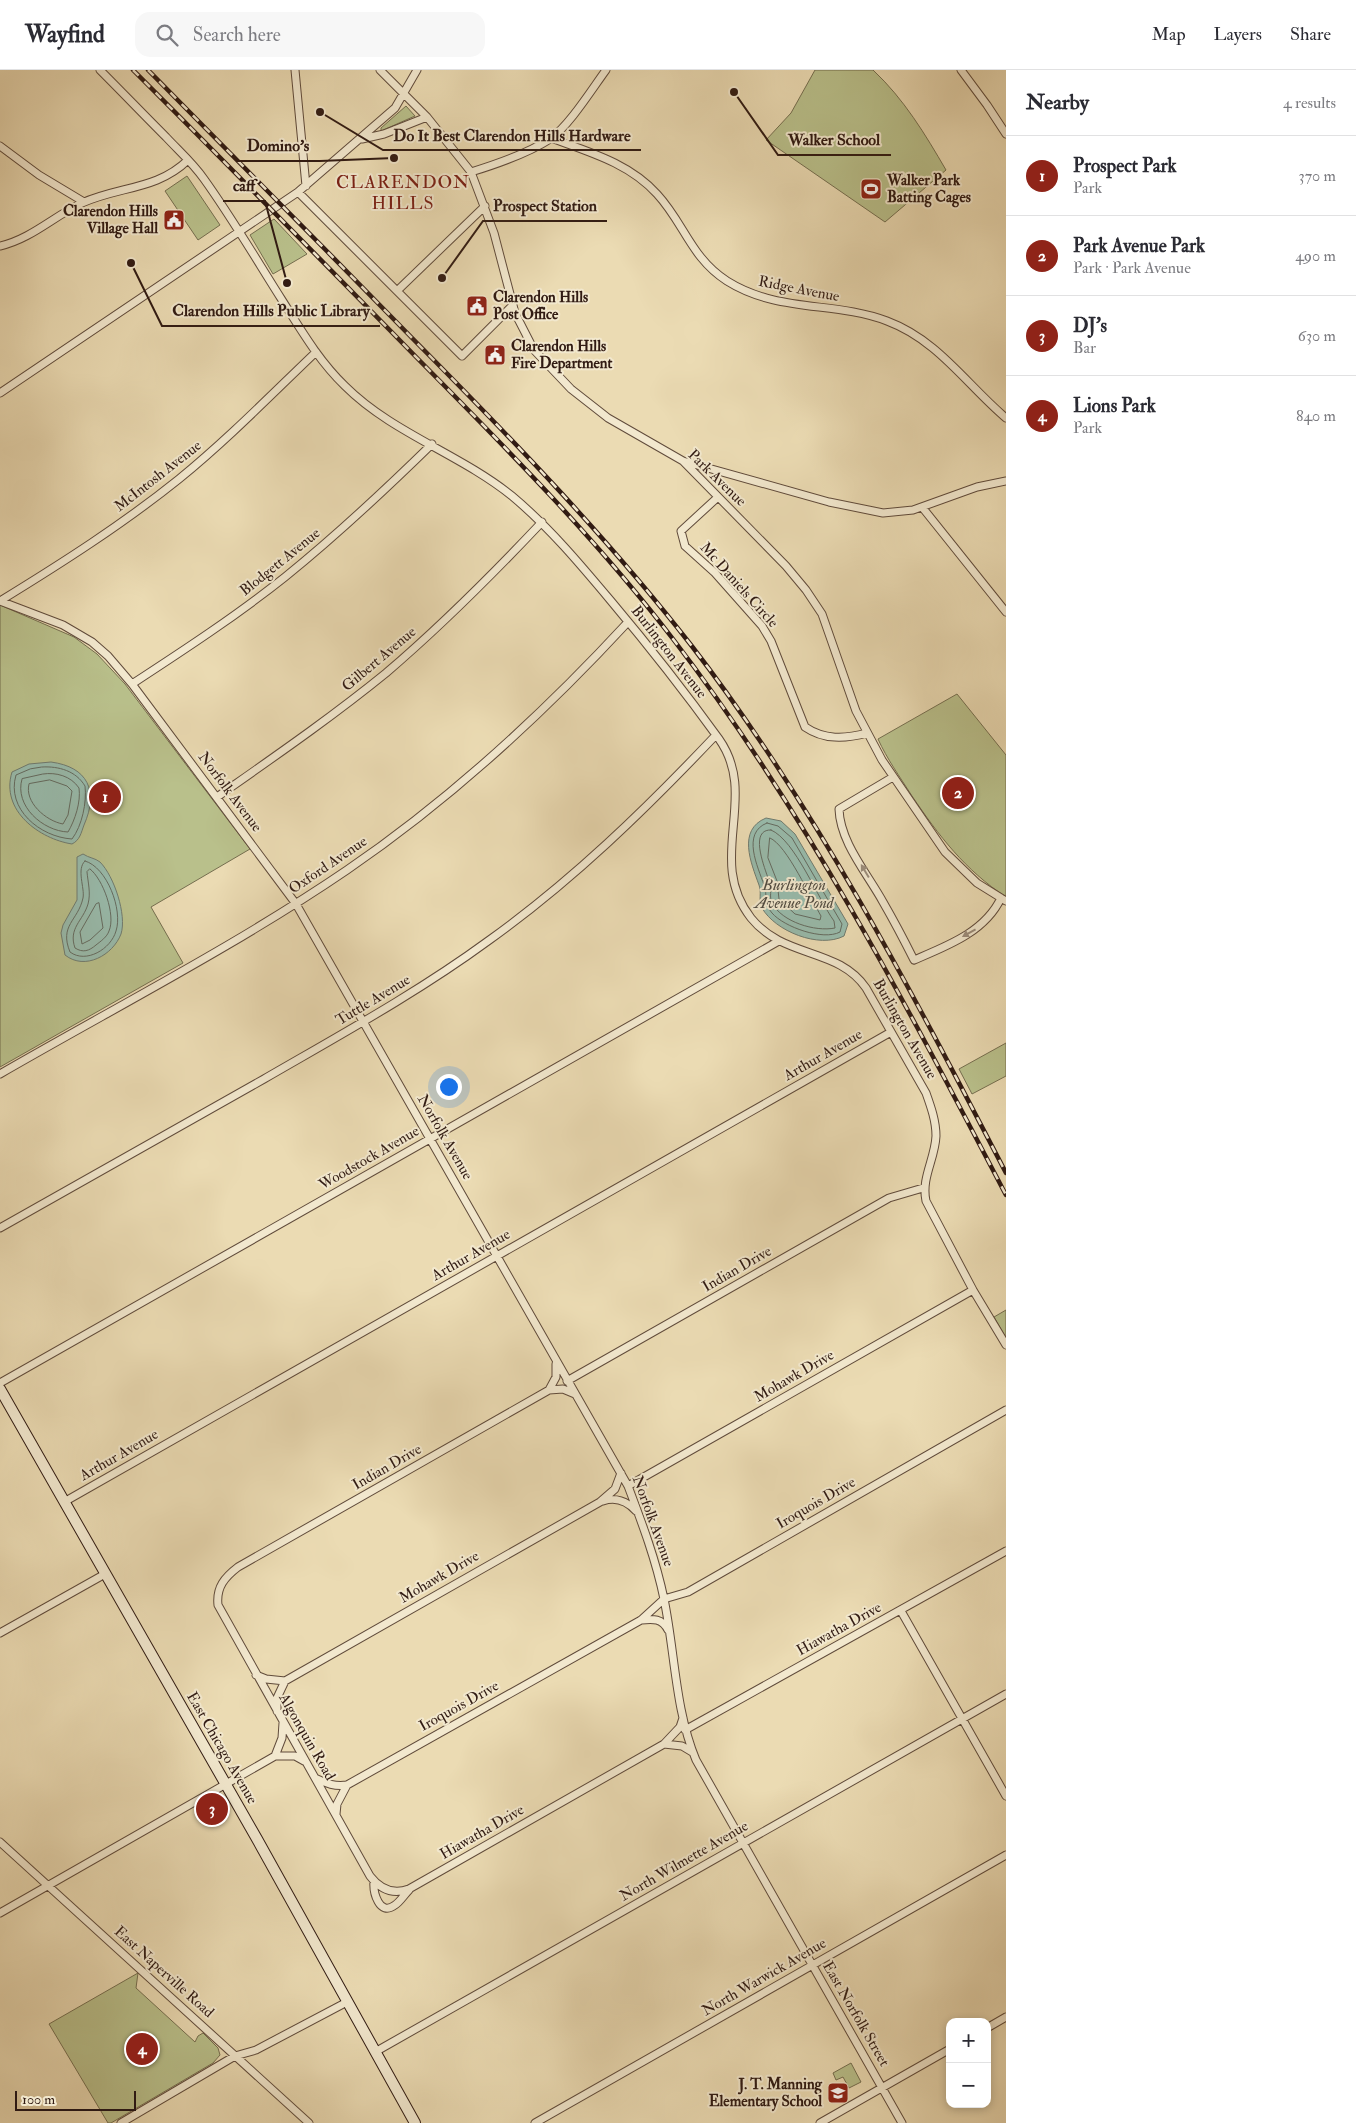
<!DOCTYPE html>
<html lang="en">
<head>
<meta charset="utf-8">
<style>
	:root { --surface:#fff; --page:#f7f7f7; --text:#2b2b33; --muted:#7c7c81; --line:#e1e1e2; --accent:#8f2418 }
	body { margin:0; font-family:"IM FELL Double Pica",serif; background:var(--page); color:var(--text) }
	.controls { position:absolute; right:15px; bottom:15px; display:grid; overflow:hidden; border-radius:10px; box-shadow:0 2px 8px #0003 }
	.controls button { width:45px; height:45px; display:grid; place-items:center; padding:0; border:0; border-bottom:1px solid var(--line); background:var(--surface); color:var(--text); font:25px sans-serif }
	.scale { position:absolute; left:15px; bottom:12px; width:121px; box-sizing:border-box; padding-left:5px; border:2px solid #311b13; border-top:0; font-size:14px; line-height:18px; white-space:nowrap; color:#311b13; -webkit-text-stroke:4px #f2e8ce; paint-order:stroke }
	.you { position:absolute; left:448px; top:1016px; width:18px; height:18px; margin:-12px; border:4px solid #fff; border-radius:50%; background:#1a73e8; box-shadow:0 0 0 8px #1a73e833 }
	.badge { display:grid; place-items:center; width:32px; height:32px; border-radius:50%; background:var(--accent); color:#fff; font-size:16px; font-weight:700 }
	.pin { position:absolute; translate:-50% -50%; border:2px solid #fff; box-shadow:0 1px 5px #0006 }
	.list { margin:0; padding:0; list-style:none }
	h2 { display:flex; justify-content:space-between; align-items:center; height:65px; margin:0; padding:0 20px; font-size:21px }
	h2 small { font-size:16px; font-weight:400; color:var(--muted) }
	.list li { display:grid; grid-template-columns:32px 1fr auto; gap:15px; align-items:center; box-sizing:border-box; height:80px; padding:0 20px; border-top:1px solid var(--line) }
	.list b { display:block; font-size:19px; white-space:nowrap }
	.list p { margin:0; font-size:16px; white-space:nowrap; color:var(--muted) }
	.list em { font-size:16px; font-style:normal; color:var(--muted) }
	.icon { flex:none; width:28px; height:28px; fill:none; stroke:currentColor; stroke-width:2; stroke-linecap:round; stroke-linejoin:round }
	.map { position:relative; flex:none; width:1006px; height:2053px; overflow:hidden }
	header { display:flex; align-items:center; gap:30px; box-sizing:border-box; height:70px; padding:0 25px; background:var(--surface); border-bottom:1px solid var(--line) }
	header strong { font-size:24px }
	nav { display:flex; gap:28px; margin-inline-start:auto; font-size:18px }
	.search { width:350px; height:45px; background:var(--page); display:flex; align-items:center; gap:12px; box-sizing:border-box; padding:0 18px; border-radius:15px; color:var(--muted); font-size:19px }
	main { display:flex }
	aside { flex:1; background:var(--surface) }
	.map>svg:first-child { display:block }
	.green { fill:#b9c08b; stroke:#756e4f }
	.water { fill:#98bbac; stroke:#6f7b6f }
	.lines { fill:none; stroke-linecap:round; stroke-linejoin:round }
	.shore { stroke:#646b60; stroke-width:1 }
	.street-casing { stroke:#604b3b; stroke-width:9 }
	.secondary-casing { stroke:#311b13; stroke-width:12 }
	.street { stroke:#f2e8ce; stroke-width:7 }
	.secondary { stroke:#f2e8ce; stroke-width:10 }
	.rail-casing { stroke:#311b13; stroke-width:4.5 }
	.rail { stroke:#f2e8ce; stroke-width:2.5; stroke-dasharray:8; stroke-linecap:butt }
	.oneway { fill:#9b8c7a }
	.labels { text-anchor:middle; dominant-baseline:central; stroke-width:4; stroke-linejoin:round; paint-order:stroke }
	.poi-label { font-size:15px; font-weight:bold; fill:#311b13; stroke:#f2e8ce; text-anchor:start }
	.street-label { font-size:15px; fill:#311b13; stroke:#f2e8ce }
	.water-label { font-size:16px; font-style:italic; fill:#504b41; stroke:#f2e8ce }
	.quarter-label { font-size:18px; letter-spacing:1px; fill:#7a1f14; stroke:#f2e8ce }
	.leader { fill:none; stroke:#311b13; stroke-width:2 }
	.callout-dot { fill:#311b13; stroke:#f2e8ce; stroke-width:2 }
	.callout-label { font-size:16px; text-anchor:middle; font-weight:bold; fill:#311b13; stroke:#f2e8ce; stroke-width:4; stroke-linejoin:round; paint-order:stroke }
</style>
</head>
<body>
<header>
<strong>Wayfind</strong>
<div class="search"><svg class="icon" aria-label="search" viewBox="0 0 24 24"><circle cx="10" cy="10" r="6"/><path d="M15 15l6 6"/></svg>Search here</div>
<nav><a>Map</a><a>Layers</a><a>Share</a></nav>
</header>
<main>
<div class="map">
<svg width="1006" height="2053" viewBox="0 0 1006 2053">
	<rect width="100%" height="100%" fill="#ebdbb3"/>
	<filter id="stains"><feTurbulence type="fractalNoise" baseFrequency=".004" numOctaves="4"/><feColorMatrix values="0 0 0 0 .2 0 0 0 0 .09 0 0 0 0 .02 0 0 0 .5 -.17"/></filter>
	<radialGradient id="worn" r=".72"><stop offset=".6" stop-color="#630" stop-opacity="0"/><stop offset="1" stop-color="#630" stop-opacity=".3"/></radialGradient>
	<path class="green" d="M 815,0 L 873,0 C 904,29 925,64 946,100 L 885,152 L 766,70 L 791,43 Z
		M 406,36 L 415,46 L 381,61 L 381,58 Z
		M 187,106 L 220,155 L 198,170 L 165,121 Z
		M 274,149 L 307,184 L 273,204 L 250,165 Z
		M 0,535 L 74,567 L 97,584 L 125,614 L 250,779 L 151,837 L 183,893 L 0,997 Z
		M 957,624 L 1006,685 L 1006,827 C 965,800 939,766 912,726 C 900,707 887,689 878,669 Z
		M 1006,973 L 1006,1006 L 972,1024 L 959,999 Z
		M 1006,1240 L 1006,1268 L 994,1247 Z
		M 138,1903 L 136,1918 L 195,1972 L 198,1966 L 203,1963 L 218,1978 L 220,1985 L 213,1993 L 111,2053 L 108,2053 L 49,1954 Z
		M 851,1993 L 861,2012 L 849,2018 L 843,2007 L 836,2010 L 833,2003 Z"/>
	<path class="water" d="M 51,692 C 88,697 99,721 84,755 C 81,763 80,770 72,774 C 40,769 0,741 12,702 L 29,694 Z
		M 766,748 L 781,751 L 795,764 L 848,854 L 844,866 C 819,879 775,861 762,838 C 758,830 762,823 759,815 C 751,793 737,760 766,748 Z
		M 83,784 C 89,788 95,788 100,792 C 114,806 127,845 121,864 C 113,885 85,901 65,885 L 61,863 L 63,855 L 77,830 L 77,787 Z"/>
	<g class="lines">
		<path class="shore" d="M 42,697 C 59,696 76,701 85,716 C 87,732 82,756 72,769 C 40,767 6,739 16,705 L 30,699 Z
			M 43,704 C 56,702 71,706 79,718 C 81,732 75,750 68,762 C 43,761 14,736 22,709 Z
			M 50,710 L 67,716 L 72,721 L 68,745 L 63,754 C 46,751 24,732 29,714 Z
			M 767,753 L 778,756 L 792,768 L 842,854 L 840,862 C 823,871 784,857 772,843 C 763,833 768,826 764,815 C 758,797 741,763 767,753 Z
			M 771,760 C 795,770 818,829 834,851 L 835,858 C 815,862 782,852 772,833 C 769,827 772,820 770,814 C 767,803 747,759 771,760 Z
			M 770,768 C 787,775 811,829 821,846 L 820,850 L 795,844 L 779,829 L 777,811 L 768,788 Z
			M 85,791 C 107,797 123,840 116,861 C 111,879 86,894 70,882 C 59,855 78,851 83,828 C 85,818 76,799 85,791 Z
			M 90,799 C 103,809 116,845 109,861 C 107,867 101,871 96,875 C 89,881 83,883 75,878 C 68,858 83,851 88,834 C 91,823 88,813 87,802 Z
			M 99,833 L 103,858 L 90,870 L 82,874 L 80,862 L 96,834 Z"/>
		<g class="street-casing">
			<path id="street" d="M 100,0 C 122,22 144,45 166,67 C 179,81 193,93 204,109 C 232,148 256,189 282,230 C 301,260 319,291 345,316 C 392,363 460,384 512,426 C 549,457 580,494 611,531 C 648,575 685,622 719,669 C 760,727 705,789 751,848 C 784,889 838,877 866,918 L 926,1023 C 931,1037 936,1051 936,1066 C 935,1089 921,1108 926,1131 L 973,1220 L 1006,1275
				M 295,0 L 306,116
				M 380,0 L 427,47 L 471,102 L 494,163 L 515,243 L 534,280 L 571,319 L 608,348 L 683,391 L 786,496 L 806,520 L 822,544 L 856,641 L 882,690 L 945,782 L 977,813 L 1006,831
				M 961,0 L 987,35 L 1006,64
				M 551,68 C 589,82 629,93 657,124 C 684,153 691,188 727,211 C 778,243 834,231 887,251 C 938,270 966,314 1006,348
				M 362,69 L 384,64 L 427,47
				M 0,76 L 39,105 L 84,132
				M 471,102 C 497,94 527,84 550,69 C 569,56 592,19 606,0
				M 298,122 L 462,286 L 513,235
				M 0,176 C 31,169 54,146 82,133 C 120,116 157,120 188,90
				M 398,220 L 485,136
				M 0,323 L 298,122 L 395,38 L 417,0
				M 683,391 L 829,432 L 883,443 L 913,440 L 977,417 L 1006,411
				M 718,427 L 681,461 L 685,476 L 715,503 L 762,556 L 771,571 L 805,657 C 824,670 845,669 867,663
				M 922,437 L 1006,542
				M 0,531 L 63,555 L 92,572 L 108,586 L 132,614 L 296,834 L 628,1416 C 642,1453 656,1490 664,1529 C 675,1582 675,1640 696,1690 L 902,2053
				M 0,531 C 62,493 123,454 179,409 C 228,369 271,325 316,282
				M 132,614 C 184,580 236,546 285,507 C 337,465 385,420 432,374
				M 893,707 L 839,739 C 840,772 867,803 883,832 C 894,851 904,870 914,890 C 947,876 985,862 1001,828
				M 217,727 C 274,687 332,647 386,603 C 441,556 492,505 542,452
				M 0,1004 C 116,937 237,875 347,800 C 451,729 543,644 628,552
				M 0,1158 C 88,1108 176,1058 264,1009 C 340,965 417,923 488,871 C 572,811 645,740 716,665
				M 556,1294 L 556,1307 L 549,1320 L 238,1497 C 225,1507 216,1517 218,1535 L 370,1806 C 380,1819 393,1825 409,1819 L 664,1674 L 680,1657 L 683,1648
				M 567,1311 L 889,1128 L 923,1118
				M 0,1313 L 777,872
				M 549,1320 L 563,1319 L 575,1324
				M 628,1416 L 973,1220
				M 603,1431 C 615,1427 627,1431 636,1441
				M 64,1432 L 891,962
				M 901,1541 L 1006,1726
				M 641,1550 C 653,1549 662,1548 668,1560
				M 0,1563 L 105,1504
				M 256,1605 L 266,1609 L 285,1611 L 600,1432 L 615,1419 L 621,1403
				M 277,1641 L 277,1628 L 285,1611
				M 685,1660 L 1006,1481
				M 664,1674 L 682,1676 L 692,1682
				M 275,1686 L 282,1668 L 283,1653
				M 315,1708 C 326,1713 334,1717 347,1715 L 641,1550 L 664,1529 L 688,1522 L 1006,1340
				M 336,1744 L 337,1734 L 347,1715
				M 0,1772 L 309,2053
				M 374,1811 C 373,1822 379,1847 395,1835 C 400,1832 404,1825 409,1820
				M 0,1843 L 275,1686 L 295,1686 L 304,1691
				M 987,1958 L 1006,1947
				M 375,1982 L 1006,1624
				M 121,2053 L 235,1986 L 256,1980 L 347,1932
				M 535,2053 L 1006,1785
				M 820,2053 L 950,1979"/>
		</g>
		<g class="secondary-casing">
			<path id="secondary" d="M 0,1319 L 257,1769 L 415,2053"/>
		</g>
		<use href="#street" class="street"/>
		<use href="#secondary" class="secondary"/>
		<g class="rail-casing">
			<path id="rail" d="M 133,0 C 230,97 326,195 421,292 C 509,381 597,470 673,569 C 805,741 906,934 1006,1125
				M 148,0 C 237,90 327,181 416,272 C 512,369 607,467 691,575 C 816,737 912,922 1006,1103"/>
		</g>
		<use href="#rail" class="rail"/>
	</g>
	<defs><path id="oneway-solid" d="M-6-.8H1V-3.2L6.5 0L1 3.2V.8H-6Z" transform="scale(1.25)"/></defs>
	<g class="oneway">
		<use href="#oneway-solid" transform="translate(865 801) rotate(-121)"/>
		<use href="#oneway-solid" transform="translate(969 863) rotate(151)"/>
	</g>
	<defs>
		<g id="stadium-square" transform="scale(1.125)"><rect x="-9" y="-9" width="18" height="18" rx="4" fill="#8f2418" stroke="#f2e8ce"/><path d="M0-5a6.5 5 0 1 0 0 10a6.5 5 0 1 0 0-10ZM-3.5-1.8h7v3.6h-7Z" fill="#fff"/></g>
		<g id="civic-square" transform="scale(1.125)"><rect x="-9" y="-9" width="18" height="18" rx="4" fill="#8f2418" stroke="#f2e8ce"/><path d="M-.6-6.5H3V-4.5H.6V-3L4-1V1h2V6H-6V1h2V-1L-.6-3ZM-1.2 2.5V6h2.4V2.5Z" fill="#fff"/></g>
		<g id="school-square" transform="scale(1.125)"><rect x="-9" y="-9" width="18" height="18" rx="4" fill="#8f2418" stroke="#f2e8ce"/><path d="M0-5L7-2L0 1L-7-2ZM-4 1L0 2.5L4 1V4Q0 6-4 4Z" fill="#fff"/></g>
	</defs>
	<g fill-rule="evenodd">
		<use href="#stadium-square" x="871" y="119"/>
		<use href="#civic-square" x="174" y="150"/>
		<use href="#civic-square" x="477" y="236"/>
		<use href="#civic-square" x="495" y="285"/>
		<use href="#school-square" x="838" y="2023"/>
	</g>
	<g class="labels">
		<g class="poi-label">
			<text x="887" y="110">Walker Park<tspan x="887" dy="17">Batting Cages</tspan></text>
			<text x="158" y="141" text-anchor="end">Clarendon Hills<tspan x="158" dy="17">Village Hall</tspan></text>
			<text x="493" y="227">Clarendon Hills<tspan x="493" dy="17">Post Office</tspan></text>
			<text x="511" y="276">Clarendon Hills<tspan x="511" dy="17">Fire Department</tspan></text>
			<text x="822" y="2014" text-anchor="end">J. T. Manning<tspan x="822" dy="17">Elementary School</tspan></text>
		</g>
		<g class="street-label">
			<text transform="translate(799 219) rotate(11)">Ridge Avenue</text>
			<text transform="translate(158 406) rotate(-38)">McIntosh Avenue</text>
			<text transform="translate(717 408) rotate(44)">Park Avenue</text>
			<text transform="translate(280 492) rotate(-39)">Blodgett Avenue</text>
			<text transform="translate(739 515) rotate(48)">Mc Daniels Circle</text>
			<text transform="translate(669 582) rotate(52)">Burlington Avenue</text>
			<text transform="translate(379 589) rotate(-40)">Gilbert Avenue</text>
			<text transform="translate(230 722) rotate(53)">Norfolk Avenue</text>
			<text transform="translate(328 795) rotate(-34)">Oxford Avenue</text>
			<text transform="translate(373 930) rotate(-31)">Tuttle Avenue</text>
			<text transform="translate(905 959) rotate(60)">Burlington Avenue</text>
			<text transform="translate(823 985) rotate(-30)">Arthur Avenue</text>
			<text transform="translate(445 1067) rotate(60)">Norfolk Avenue</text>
			<text transform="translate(369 1088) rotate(-30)">Woodstock Avenue</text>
			<text transform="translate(471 1185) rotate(-30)">Arthur Avenue</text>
			<text transform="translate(737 1199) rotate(-30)">Indian Drive</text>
			<text transform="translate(794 1306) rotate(-30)">Mohawk Drive</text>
			<text transform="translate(119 1385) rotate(-30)">Arthur Avenue</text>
			<text transform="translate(387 1397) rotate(-30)">Indian Drive</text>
			<text transform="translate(816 1433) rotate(-30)">Iroquois Drive</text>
			<text transform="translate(653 1451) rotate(70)">Norfolk Avenue</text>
			<text transform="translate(439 1507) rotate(-30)">Mohawk Drive</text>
			<text transform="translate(839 1559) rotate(-29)">Hiawatha Drive</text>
			<text transform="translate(459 1636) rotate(-29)">Iroquois Drive</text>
			<text transform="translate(307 1667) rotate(60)">Algonquin Road</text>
			<text transform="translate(222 1678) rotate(60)">East Chicago Avenue</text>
			<text transform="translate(482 1762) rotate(-30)">Hiawatha Drive</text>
			<text transform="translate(684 1791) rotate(-30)">North Wilmette Avenue</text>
			<text transform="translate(164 1902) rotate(42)">East Naperville Road</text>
			<text transform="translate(764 1907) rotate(-30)">North Warwick Avenue</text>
			<text transform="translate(856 1944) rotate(60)">East Norfolk Street</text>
		</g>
		<g class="water-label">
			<text x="794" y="815">Burlington<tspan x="794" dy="18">Avenue Pond</tspan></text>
		</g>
		<g class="quarter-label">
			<text x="403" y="112">CLARENDON<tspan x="403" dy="21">HILLS</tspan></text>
		</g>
	</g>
	<path class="leader" d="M320 42L383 80H641M734 22L778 85H891M394 88L320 91H237M287 213L265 131H223M442 208L483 151H607M131 193L162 256H380"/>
	<g class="callout-dot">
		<circle cx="320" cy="42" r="5"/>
		<circle cx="734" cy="22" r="5"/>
		<circle cx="394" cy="88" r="5"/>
		<circle cx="287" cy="213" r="5"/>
		<circle cx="442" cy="208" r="5"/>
		<circle cx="131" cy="193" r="5"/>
	</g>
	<g class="callout-label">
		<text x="512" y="71">Do It Best Clarendon Hills Hardware</text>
		<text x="834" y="75">Walker School</text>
		<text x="278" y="81">Domino's</text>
		<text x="244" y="121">caff</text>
		<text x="545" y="141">Prospect Station</text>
		<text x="271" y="246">Clarendon Hills Public Library</text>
	</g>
	<rect width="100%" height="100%" filter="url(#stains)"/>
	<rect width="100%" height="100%" fill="url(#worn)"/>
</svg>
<div class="controls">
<button>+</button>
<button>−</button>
</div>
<div class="scale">100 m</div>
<div class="you"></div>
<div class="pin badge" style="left:105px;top:727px">1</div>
<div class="pin badge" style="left:958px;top:723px">2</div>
<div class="pin badge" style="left:212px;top:1739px">3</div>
<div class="pin badge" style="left:142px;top:1979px">4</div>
</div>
<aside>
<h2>Nearby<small>4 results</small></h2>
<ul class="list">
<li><span class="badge">1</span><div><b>Prospect Park</b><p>Park</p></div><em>370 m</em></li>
<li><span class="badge">2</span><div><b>Park Avenue Park</b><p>Park · Park Avenue</p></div><em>490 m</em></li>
<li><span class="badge">3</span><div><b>DJ's</b><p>Bar</p></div><em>630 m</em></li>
<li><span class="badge">4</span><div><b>Lions Park</b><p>Park</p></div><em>840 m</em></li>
</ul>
</aside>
</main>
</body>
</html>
